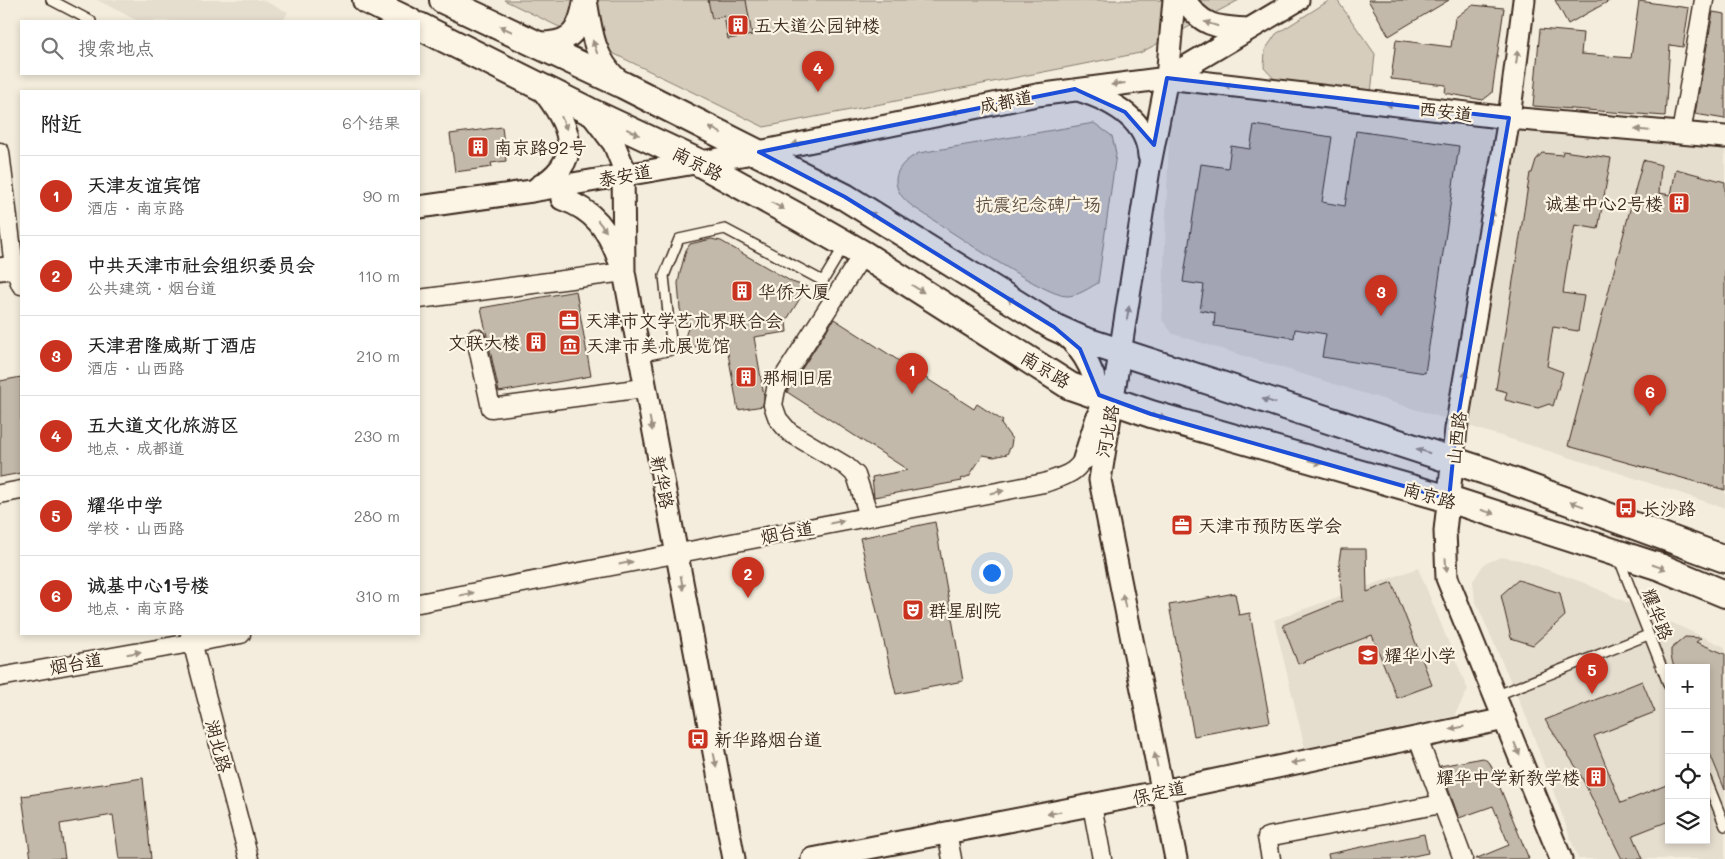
<!DOCTYPE html>
<html lang="zh">
<head>
<meta charset="utf-8">
<style>
	:root { --surface:#fff; --page:#f6f6f6; --text:#222; --muted:#767676; --line:#e0e0e0; --accent:#c8321e }
	body { margin:0; font-family:Mali,"LXGW WenKai TC",sans-serif; background:var(--page); color:var(--text) }
	.controls { position:absolute; right:15px; bottom:15px; display:grid; overflow:hidden; border-radius:0px; box-shadow:0 2px 8px #0003 }
	.controls button { width:45px; height:45px; display:grid; place-items:center; padding:0; border:0; border-bottom:1px solid var(--line); background:var(--surface); color:var(--text); font:25px sans-serif }
	.you { position:absolute; left:991px; top:572px; width:18px; height:18px; margin:-12px; border:4px solid #fff; border-radius:50%; background:#1a73e8; box-shadow:0 0 0 8px #1a73e833 }
	.badge { display:grid; place-items:center; width:32px; height:32px; border-radius:50%; background:var(--accent); color:#fff; font-size:16px; font-weight:700 }
	.pin { position:absolute; translate:-50% -41px; filter:drop-shadow(0 1px 2px #0008) }
	.pin::after { content:''; position:absolute; top:26px; width:18px; height:15px; background:inherit; clip-path:polygon(0 0,100% 0,50% 100%) }
	.list { margin:0; padding:0; list-style:none }
	h2 { display:flex; justify-content:space-between; align-items:center; height:65px; margin:0; padding:0 20px; font-size:21px }
	h2 small { font-size:16px; font-weight:400; color:var(--muted) }
	.list li { display:grid; grid-template-columns:32px 1fr auto; gap:15px; align-items:center; box-sizing:border-box; height:80px; padding:0 20px; border-top:1px solid var(--line) }
	.list b { display:block; font-size:19px; white-space:nowrap }
	.list p { margin:0; font-size:16px; white-space:nowrap; color:var(--muted) }
	.list em { font-size:16px; font-style:normal; color:var(--muted) }
	.icon { flex:none; width:28px; height:28px; fill:none; stroke:currentColor; stroke-width:2; stroke-linecap:round; stroke-linejoin:round }
	.map { position:relative; flex:none; width:1725px; height:859px; overflow:hidden }
	.search { position:absolute; background:var(--surface); box-shadow:0 2px 8px #0003; left:20px; top:20px; width:400px; height:55px; display:flex; align-items:center; gap:12px; box-sizing:border-box; padding:0 18px; border-radius:0px; color:var(--muted); font-size:19px }
	.panel { position:absolute; background:var(--surface); box-shadow:0 2px 8px #0003; left:20px; top:90px; width:400px; height:545px; border-radius:0px }
	.map>svg:first-child { display:block }
	.built { fill:#e5ddce; fill-rule:evenodd }
	.green { fill:#d6cdbd; stroke:#887c6e }
	.building { fill:#c3b9aa; stroke:#3b2a1e }
	.lines { fill:none; stroke-linecap:round; stroke-linejoin:round }
	.service-casing { stroke:#3b2a1e; stroke-width:12 }
	.minor-casing { stroke:#3b2a1e; stroke-width:21 }
	.tertiary-casing { stroke:#3b2a1e; stroke-width:25 }
	.primary-casing { stroke:#3b2a1e; stroke-width:30 }
	.service { stroke:#fcf5e5; stroke-width:9 }
	.minor { stroke:#fcf5e5; stroke-width:18 }
	.tertiary { stroke:#fcf5e5; stroke-width:21 }
	.primary { stroke:#fcf5e5; stroke-width:26 }
	.oneway { fill:#9c9082 }
	.marked { fill:#1d4ed8; fill-opacity:0.2; stroke:#1d4ed8; stroke-width:4; stroke-linejoin:round }
	.labels { text-anchor:middle; dominant-baseline:central; stroke-width:4.5; stroke-linejoin:round; paint-order:stroke }
	.poi-label { font-size:18px; fill:#3b2a1e; stroke:#fcf5e5; text-anchor:start }
	.street-label { font-size:18px; fill:#3b2a1e; stroke:#fcf5e5 }
	.park-label { font-size:18px; fill:#625346; stroke:#fcf5e5 }
</style>
</head>
<body>
<div class="map">
<svg width="1725" height="859" viewBox="0 0 1725 859">
	<rect width="100%" height="100%" fill="#f4eddd"/>
	<filter id="ink" filterUnits="userSpaceOnUse"><feTurbulence type="fractalNoise" baseFrequency=".02" numOctaves="2"/><feDisplacementMap in="SourceGraphic" scale="10" xChannelSelector="R" yChannelSelector="G"/><feConvolveMatrix kernelMatrix="1 2 1 2 8 2 1 2 1" color-interpolation-filters="sRGB"/></filter>
	<g filter="url(#ink)">
		<path class="built" d="M 97,0 L 262,0 L 288,12 L 283,21 L 138,21 Z
			M 1171,83 L 1725,145 L 1725,508 L 1616,472 L 1173,334 L 1162,320 Z
			M 1501,557 L 1520,560 L 1582,582 L 1725,647 L 1725,859 L 1578,859 L 1528,721 L 1475,600 L 1473,581 L 1484,564 ZM 1669,668 L 1706,668 L 1706,840 L 1669,840 Z
			M 1418,568 L 1468,690 L 1454,716 L 1305,748 L 1274,620 Z"/>
		<path class="green" d="M 504,0 L 1239,0 L 1140,53 L 764,127 Z
			M 1330,0 L 1337,0 L 1375,54 L 1371,94 L 1281,86 L 1264,68 L 1265,50 L 1276,34 Z
			M 1094,123 L 1112,136 L 1116,154 L 1098,283 C 1089,288 1078,296 1067,296 C 1045,297 940,224 915,208 C 888,190 890,167 919,153 Z"/>
		<path class="building" d="M 708,0 L 746,0 L 752,35 L 728,39 L 724,16 L 712,19 Z
			M 1368,0 L 1449,0 L 1389,36 Z
			M 1555,0 L 1611,0 L 1568,24 Z
			M 1639,1 L 1689,8 L 1683,47 L 1670,45 L 1665,116 L 1533,106 L 1540,29 L 1583,33 L 1581,54 L 1631,58 Z
			M 1472,5 L 1504,8 L 1492,93 L 1483,100 L 1445,93 L 1446,85 L 1391,79 L 1396,40 L 1451,47 L 1455,18 Z
			M 1713,12 L 1725,14 L 1725,119 L 1695,114 Z
			M 1254,125 L 1332,137 L 1322,202 L 1345,206 L 1356,131 L 1459,146 L 1425,373 L 1322,357 L 1326,334 L 1295,329 L 1294,338 L 1214,326 L 1215,313 L 1200,310 L 1204,285 L 1183,282 L 1201,164 L 1228,168 L 1231,146 L 1250,149 Z
			M 502,127 L 506,161 L 491,163 L 492,167 L 455,172 L 450,134 Z
			M 1563,151 L 1611,158 L 1598,229 L 1575,225 L 1567,266 L 1563,293 L 1584,296 L 1578,331 L 1553,327 L 1547,366 L 1563,372 L 1553,406 L 1549,404 L 1538,408 L 1505,400 L 1507,392 L 1496,389 L 1530,173 L 1532,173 L 1536,160 L 1542,153 L 1562,155 Z
			M 1643,160 L 1661,165 L 1659,193 L 1671,195 L 1676,169 L 1725,182 L 1725,490 L 1568,446 Z
			M 711,239 L 721,241 L 792,282 L 807,287 L 786,321 L 787,332 L 754,337 L 764,396 L 763,406 L 738,410 L 726,342 L 681,349 L 688,328 L 680,309 L 678,283 L 680,273 L 686,250 L 690,244 Z
			M 576,291 L 591,376 L 499,392 L 481,308 Z
			M 834,319 L 974,409 L 977,404 L 1003,421 L 1001,424 L 1012,439 L 1011,446 L 1007,454 L 994,457 L 983,455 L 969,476 L 961,479 L 962,481 L 874,497 L 872,477 L 908,470 L 787,392 Z
			M 21,377 L 21,473 L 0,477 L 0,381 Z
			M 935,522 L 963,681 L 896,694 L 860,538 Z
			M 1341,549 L 1366,549 L 1367,592 L 1392,582 L 1432,685 L 1397,698 L 1372,635 L 1298,664 L 1283,625 L 1342,601 L 1339,561 Z
			M 1518,580 L 1560,593 L 1565,616 L 1533,645 L 1511,638 L 1501,595 Z
			M 1235,593 L 1239,615 L 1250,613 L 1270,722 L 1194,736 L 1169,605 Z
			M 1685,637 L 1701,638 L 1696,642 L 1725,654 L 1725,790 L 1706,744 L 1706,668 L 1674,668 L 1671,656 L 1671,649 Z
			M 1642,681 L 1655,712 L 1594,736 L 1621,803 L 1669,784 L 1669,821 L 1633,835 L 1643,859 L 1622,859 L 1578,770 L 1545,720 Z
			M 1483,758 L 1490,763 L 1529,859 L 1475,859 L 1509,845 L 1493,806 L 1459,818 L 1440,766 Z
			M 143,778 L 151,859 L 119,859 L 113,815 L 60,824 L 65,859 L 31,859 L 22,796 Z
			M 1424,834 L 1428,853 L 1399,859 L 1329,859 L 1328,854 Z"/>
		<g class="lines">
			<g class="service-casing">
				<path id="service" d="M 51,0 L 91,21
					M 639,357 L 672,350 L 664,276 L 679,239 L 725,229 L 823,281 L 844,246
					M 1619,559 L 1669,686
					M 1495,696 L 1648,635
					M 1706,779 L 1725,826"/>
			</g>
			<g class="minor-casing">
				<path id="minor" d="M 1681,133 L 1704,0
					M 0,152 L 14,267 L 21,285
					M 863,254 L 776,389 L 773,405 L 778,419 L 789,432 L 846,466 L 856,475 L 869,516
					M 419,299 L 624,272
					M 476,338 L 491,408 L 644,388
					M 0,494 L 21,490
					M 419,603 L 1044,483 C 1071,474 1077,473 1091,447
					M 190,634 L 249,859
					M 0,677 L 241,634
					M 1417,736 L 1463,859
					M 1092,805 L 1102,859
					M 947,832 L 952,859
					M 1271,859 L 1267,837 L 1441,804"/>
			</g>
			<g class="tertiary-casing">
				<path id="tertiary" d="M 586,0 C 591,31 594,59 619,81
					M 1174,0 L 1167,78 L 1149,169 L 1100,480 L 1176,859
					M 1185,0 C 1202,27 1217,27 1247,29
					M 1524,0 L 1509,118 L 1456,429 L 1445,531 L 1447,578 L 1561,859
					M 535,43 C 569,44 578,35 584,3
					M 1167,78 L 1509,118 L 1725,137
					M 1078,90 C 1110,100 1147,118 1149,156
					M 589,111 L 614,144 L 623,166 L 624,272 L 734,859
					M 538,187 C 587,159 569,123 540,87
					M 562,199 C 594,210 608,230 619,260
					M 419,207 L 532,191 L 759,152 L 1037,95 L 1167,78 L 1298,0
					M 0,269 L 21,266
					M 1063,333 C 1086,352 1098,379 1100,409
					M 1084,459 L 1097,418
					M 812,859 L 1163,791 L 1505,719"/>
			</g>
			<g class="primary-casing">
				<path id="primary" d="M 366,0 L 409,21
					M 443,0 L 623,85 L 845,197 L 1054,327 L 1083,340 L 1485,471 L 1725,559
					M 419,26 L 589,111 L 698,162 L 800,218 L 863,254 L 1070,386 L 1151,414 L 1449,499 L 1660,567 L 1725,594"/>
			</g>
			<use href="#service" class="service"/>
			<use href="#minor" class="minor"/>
			<use href="#tertiary" class="tertiary"/>
			<use href="#primary" class="primary"/>
		</g>
		<defs><path id="oneway-solid" d="M-6-.8H1V-3.2L6.5 0L1 3.2V.8H-6Z" transform="scale(1.25)"/></defs>
		<g class="oneway">
			<use href="#oneway-solid" transform="translate(1211 24) rotate(-163)"/>
			<use href="#oneway-solid" transform="translate(506 29) rotate(-155)"/>
			<use href="#oneway-solid" transform="translate(595 47) rotate(-109)"/>
			<use href="#oneway-solid" transform="translate(1517 57) rotate(-82)"/>
			<use href="#oneway-solid" transform="translate(1118 84) rotate(173)"/>
			<use href="#oneway-solid" transform="translate(1231 86) rotate(-173)"/>
			<use href="#oneway-solid" transform="translate(1393 105) rotate(-173)"/>
			<use href="#oneway-solid" transform="translate(958 111) rotate(169)"/>
			<use href="#oneway-solid" transform="translate(564 123) rotate(67)"/>
			<use href="#oneway-solid" transform="translate(715 130) rotate(-154)"/>
			<use href="#oneway-solid" transform="translate(1642 130) rotate(-175)"/>
			<use href="#oneway-solid" transform="translate(633 132) rotate(25)"/>
			<use href="#oneway-solid" transform="translate(799 143) rotate(167)"/>
			<use href="#oneway-solid" transform="translate(778 206) rotate(29)"/>
			<use href="#oneway-solid" transform="translate(875 216) rotate(-148)"/>
			<use href="#oneway-solid" transform="translate(1492 217) rotate(-80)"/>
			<use href="#oneway-solid" transform="translate(602 226) rotate(52)"/>
			<use href="#oneway-solid" transform="translate(918 289) rotate(32)"/>
			<use href="#oneway-solid" transform="translate(1013 301) rotate(-148)"/>
			<use href="#oneway-solid" transform="translate(1128 313) rotate(-81)"/>
			<use href="#oneway-solid" transform="translate(1465 378) rotate(-80)"/>
			<use href="#oneway-solid" transform="translate(1269 401) rotate(-162)"/>
			<use href="#oneway-solid" transform="translate(1159 416) rotate(16)"/>
			<use href="#oneway-solid" transform="translate(651 424) rotate(79)"/>
			<use href="#oneway-solid" transform="translate(1423 451) rotate(-162)"/>
			<use href="#oneway-solid" transform="translate(1315 462) rotate(16)"/>
			<use href="#oneway-solid" transform="translate(997 492) rotate(-11)"/>
			<use href="#oneway-solid" transform="translate(1577 504) rotate(-160)"/>
			<use href="#oneway-solid" transform="translate(1488 512) rotate(18)"/>
			<use href="#oneway-solid" transform="translate(837 522) rotate(-11)"/>
			<use href="#oneway-solid" transform="translate(626 563) rotate(-11)"/>
			<use href="#oneway-solid" transform="translate(1446 565) rotate(86)"/>
			<use href="#oneway-solid" transform="translate(1659 567) rotate(19)"/>
			<use href="#oneway-solid" transform="translate(682 583) rotate(80)"/>
			<use href="#oneway-solid" transform="translate(467 594) rotate(-11)"/>
			<use href="#oneway-solid" transform="translate(1124 601) rotate(-102)"/>
			<use href="#oneway-solid" transform="translate(134 653) rotate(-10)"/>
			<use href="#oneway-solid" transform="translate(1457 728) rotate(169)"/>
			<use href="#oneway-solid" transform="translate(1517 749) rotate(68)"/>
			<use href="#oneway-solid" transform="translate(715 760) rotate(79)"/>
			<use href="#oneway-solid" transform="translate(1156 760) rotate(-102)"/>
			<use href="#oneway-solid" transform="translate(1298 762) rotate(168)"/>
			<use href="#oneway-solid" transform="translate(1054 813) rotate(169)"/>
		</g>
	</g>
	<path class="marked" d="M 1167,78 L 1509,118 L 1456,429 L 1449,499 L 1151,414 L 1099,395 L 1080,349 L 1054,327 L 845,197 L 759,152 L 1075,89 L 1125,112 L 1154,145 Z"/>
	<defs>
		<g id="building-square" transform="scale(1.125)"><rect x="-9" y="-9" width="18" height="18" rx="4" fill="#c8321e" stroke="#fcf5e5"/><path d="M-4-6H4V6H1V3H-1V6H-4ZM-2.5-4.3h1.7v1.8h-1.7ZM.8-4.3h1.7v1.8H.8ZM-2.5-1h1.7V.8h-1.7ZM.8-1h1.7V.8H.8Z" fill="#fff"/></g>
		<g id="office-square" transform="scale(1.125)"><rect x="-9" y="-9" width="18" height="18" rx="4" fill="#c8321e" stroke="#fcf5e5"/><path d="M-6-3h4V-5.5h4V-3h4V5H-6ZM-1-4.5V-3h2v-1.5ZM-6 0V1H6V0Z" fill="#fff"/></g>
		<g id="museum-square" transform="scale(1.125)"><rect x="-9" y="-9" width="18" height="18" rx="4" fill="#c8321e" stroke="#fcf5e5"/><path d="M0-6L6-3V-2H-6V-3ZM-5-1h2V3h-2ZM-1-1h2V3h-2ZM3-1h2V3H3ZM-6 4H6V6H-6Z" fill="#fff"/></g>
		<g id="bus-square" transform="scale(1.125)"><rect x="-9" y="-9" width="18" height="18" rx="4" fill="#c8321e" stroke="#fcf5e5"/><path d="M-5-6H5V4H4V6H2V4H-2V6H-4V4H-5ZM-3.5-4V0h7V-4ZM-3.5 1.2v1.5H-2V1.2ZM2 1.2v1.5H3.5V1.2Z" fill="#fff"/></g>
		<g id="theatre-square" transform="scale(1.125)"><rect x="-9" y="-9" width="18" height="18" rx="4" fill="#c8321e" stroke="#fcf5e5"/><path d="M-5-5.5Q0-4 5-5.5V0Q5 5 0 6Q-5 5-5 0ZM-3.3-2.5H-1v1.5H-3.3ZM1-2.5H3.3v1.5H1ZM-2.8 1Q0 5.5 2.8 1Z" fill="#fff"/></g>
		<g id="school-square" transform="scale(1.125)"><rect x="-9" y="-9" width="18" height="18" rx="4" fill="#c8321e" stroke="#fcf5e5"/><path d="M0-5L7-2L0 1L-7-2ZM-4 1L0 2.5L4 1V4Q0 6-4 4Z" fill="#fff"/></g>
	</defs>
	<g fill-rule="evenodd">
		<use href="#building-square" x="738" y="25"/>
		<use href="#building-square" x="478" y="147"/>
		<use href="#building-square" x="1679" y="203"/>
		<use href="#building-square" x="742" y="291"/>
		<use href="#office-square" x="569" y="320"/>
		<use href="#building-square" x="536" y="342"/>
		<use href="#museum-square" x="570" y="345"/>
		<use href="#building-square" x="746" y="377"/>
		<use href="#bus-square" x="1626" y="508"/>
		<use href="#office-square" x="1182" y="525"/>
		<use href="#theatre-square" x="913" y="610"/>
		<use href="#school-square" x="1368" y="655"/>
		<use href="#bus-square" x="698" y="739"/>
		<use href="#building-square" x="1596" y="777"/>
	</g>
	<g class="labels">
		<g class="poi-label">
			<text x="754" y="25">五大道公园钟楼</text>
			<text x="494" y="147">南京路92号</text>
			<text x="1663" y="203" text-anchor="end">诚基中心2号楼</text>
			<text x="758" y="291">华侨大厦</text>
			<text x="585" y="320">天津市文学艺术界联合会</text>
			<text x="520" y="342" text-anchor="end">文联大楼</text>
			<text x="586" y="345">天津市美术展览馆</text>
			<text x="762" y="377">那桐旧居</text>
			<text x="1642" y="508">长沙路</text>
			<text x="1198" y="525">天津市预防医学会</text>
			<text x="929" y="610">群星剧院</text>
			<text x="1384" y="655">耀华小学</text>
			<text x="714" y="739">新华路烟台道</text>
			<text x="1580" y="777" text-anchor="end">耀华中学新教学楼</text>
		</g>
		<g class="street-label">
			<text transform="translate(1006 101) rotate(-11)">成都道</text>
			<text transform="translate(1446 111) rotate(7)">西安道</text>
			<text transform="translate(698 163) rotate(27)">南京路</text>
			<text transform="translate(625 175) rotate(-10)">泰安道</text>
			<text transform="translate(1046 369) rotate(31)">南京路</text>
			<text transform="translate(1107 431) rotate(-79)">河北路</text>
			<text transform="translate(1456 438) rotate(-83)">山西路</text>
			<text transform="translate(663 482) rotate(79)">新华路</text>
			<text transform="translate(1430 495) rotate(16)">南京路</text>
			<text transform="translate(787 532) rotate(-11)">烟台道</text>
			<text transform="translate(1658 614) rotate(69)">耀华路</text>
			<text transform="translate(76 663) rotate(-10)">烟台道</text>
			<text transform="translate(219 746) rotate(75)">湖北路</text>
			<text transform="translate(1159 792) rotate(-12)">保定道</text>
		</g>
		<g class="park-label">
			<text x="1038" y="204">抗震纪念碑广场</text>
		</g>
	</g>
</svg>
<div class="controls">
<button>+</button>
<button>−</button>
<button><svg class="icon" aria-label="locate" viewBox="0 0 24 24"><circle cx="12" cy="12" r="6"/><path d="M12 2v4M12 18v4M2 12h4M18 12h4"/></svg></button>
<button><svg class="icon" aria-label="layers" viewBox="0 0 24 24"><path d="M12 4l9 5-9 5-9-5zM3 14l9 5 9-5"/></svg></button>
</div>
<div class="you"></div>
<div class="pin badge" style="left:912px;top:394px">1</div>
<div class="pin badge" style="left:748px;top:598px">2</div>
<div class="pin badge" style="left:1381px;top:316px">3</div>
<div class="pin badge" style="left:818px;top:92px">4</div>
<div class="pin badge" style="left:1592px;top:694px">5</div>
<div class="pin badge" style="left:1650px;top:416px">6</div>
<div class="search"><svg class="icon" aria-label="search" viewBox="0 0 24 24"><circle cx="10" cy="10" r="6"/><path d="M15 15l6 6"/></svg>搜索地点</div>
<section class="panel">
<h2>附近<small>6个结果</small></h2>
<ul class="list">
<li><span class="badge">1</span><div><b>天津友谊宾馆</b><p>酒店 · 南京路</p></div><em>90 m</em></li>
<li><span class="badge">2</span><div><b>中共天津市社会组织委员会</b><p>公共建筑 · 烟台道</p></div><em>110 m</em></li>
<li><span class="badge">3</span><div><b>天津君隆威斯丁酒店</b><p>酒店 · 山西路</p></div><em>210 m</em></li>
<li><span class="badge">4</span><div><b>五大道文化旅游区</b><p>地点 · 成都道</p></div><em>230 m</em></li>
<li><span class="badge">5</span><div><b>耀华中学</b><p>学校 · 山西路</p></div><em>280 m</em></li>
<li><span class="badge">6</span><div><b>诚基中心1号楼</b><p>地点 · 南京路</p></div><em>310 m</em></li>
</ul>
</section>
</div>
</body>
</html>
